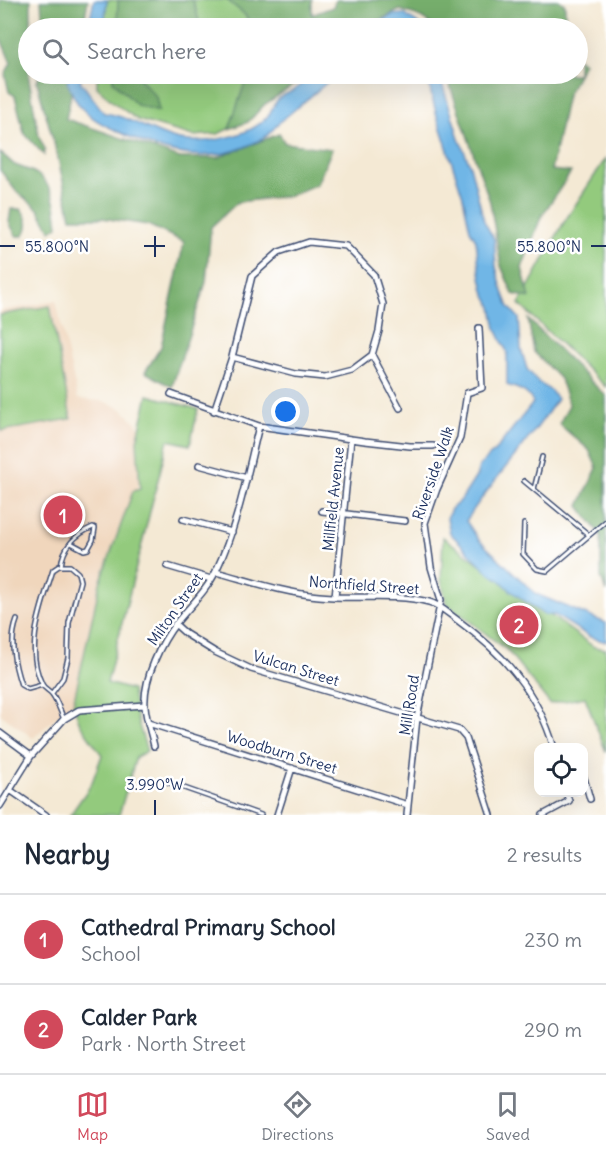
<!DOCTYPE html>
<html lang="en">
<head>
<meta charset="utf-8">
<style>
	:root { --surface:#fff; --page:#f2f2f3; --text:#1f2937; --muted:#747a83; --line:#e0e1e3; --accent:#d1495b }
	body { margin:0; font-family:Delius,sans-serif; background:var(--page); color:var(--text) }
	.controls { position:absolute; right:18px; bottom:18px; display:grid; overflow:hidden; border-radius:12px; box-shadow:0 6px 24px #0002 }
	.controls button { width:54px; height:54px; display:grid; place-items:center; padding:0; border:0; border-bottom:2px solid var(--line); background:var(--surface); color:var(--text); font:30px sans-serif }
	.you { position:absolute; left:286px; top:412px; width:21px; height:21px; margin:-15px; border:4px solid #fff; border-radius:50%; background:#1a73e8; box-shadow:0 0 0 9px #1a73e833 }
	.badge { display:grid; place-items:center; width:39px; height:39px; border-radius:50%; background:var(--accent); color:#fff; font-size:20px; font-weight:700 }
	.pin { position:absolute; translate:-50% -50%; border:3px solid #fff; box-shadow:0 2px 6px #0006 }
	.list { margin:0; padding:0; list-style:none }
	h2 { display:flex; justify-content:space-between; align-items:center; height:78px; margin:0; padding:0 24px; font-size:26px }
	h2 small { font-size:20px; font-weight:400; color:var(--muted) }
	.list li { display:grid; grid-template-columns:39px 1fr auto; gap:18px; align-items:center; box-sizing:border-box; height:90px; padding:0 24px; border-top:2px solid var(--line) }
	.list b { display:block; font-size:22px; white-space:nowrap }
	.list p { margin:0; font-size:20px; white-space:nowrap; color:var(--muted) }
	.list em { font-size:20px; font-style:normal; color:var(--muted) }
	.icon { flex:none; width:33px; height:33px; fill:none; stroke:currentColor; stroke-width:2; stroke-linecap:round; stroke-linejoin:round }
	.map { position:relative; flex:none; width:606px; height:815px; overflow:hidden }
	.search { position:absolute; background:var(--surface); box-shadow:0 6px 24px #0002; left:18px; right:18px; top:18px; height:66px; display:flex; align-items:center; gap:15px; box-sizing:border-box; padding:0 21px; border-radius:33px; color:var(--muted); font-size:22px }
	.sheet { height:258px; background:var(--surface) }
	nav { display:flex; justify-content:space-around; align-items:center; box-sizing:border-box; height:84px; border-top:2px solid var(--line); background:var(--surface); font-size:16px; color:var(--muted) }
	nav a { display:grid; justify-items:center; gap:3px }
	nav .on { color:var(--accent) }
	.map>svg:first-child { display:block }
	.built { fill:#f0d6bc }
	.green { fill:#93ca7d; stroke:#577c6e; stroke-width:1.5 }
	.forest { fill:#76ae6c; stroke:#486e65; stroke-width:1.5 }
	.water { fill:#6fb6e6; stroke:#4572a2; stroke-width:1.5 }
	.lines { fill:none; stroke-linecap:round; stroke-linejoin:round }
	.service-casing { stroke:#3c4b70; stroke-width:6 }
	.minor-casing { stroke:#3c4b70; stroke-width:8 }
	.service { stroke:#fff; stroke-width:3 }
	.minor { stroke:#fff; stroke-width:5 }
	.ticks { fill:none; stroke:#1b2f5e; stroke-width:2 }
	.labels { text-anchor:middle; dominant-baseline:central; stroke-width:5; stroke-linejoin:round; paint-order:stroke }
	.street-label { font-size:15px; fill:#1b2f5e; stroke:#fff }
	.ticks-label { font-size:15px; text-anchor:middle; fill:#1b2f5e; stroke:#fff; stroke-width:5; stroke-linejoin:round; paint-order:stroke }
</style>
</head>
<body>
<div class="map">
<svg width="606" height="815" viewBox="0 0 606 815">
	<rect width="100%" height="100%" fill="#fff"/>
	<filter id="ink" filterUnits="userSpaceOnUse"><feTurbulence type="fractalNoise" baseFrequency=".0167" numOctaves="2"/><feDisplacementMap in="SourceGraphic" scale="12" xChannelSelector="R" yChannelSelector="G"/><feConvolveMatrix kernelMatrix="1 2 1 2 8 2 1 2 1" color-interpolation-filters="sRGB"/></filter>
	<filter id="wash" filterUnits="userSpaceOnUse"><feTurbulence type="fractalNoise" baseFrequency=".008" numOctaves="4" result="noise"/><feDisplacementMap in="SourceGraphic" scale="24" xChannelSelector="R" yChannelSelector="G"/><feGaussianBlur stdDeviation="1.35" result="paint"/><feColorMatrix in="noise" values="0 0 0 0 0 0 0 0 0 0 0 0 0 0 0 0 0 1.4 0 .05"/><feComposite in="paint" operator="in"/></filter>
	<g filter="url(#wash)">
		<rect width="100%" height="100%" fill="#f4e9d4"/>
		<path class="built" d="M 56,301 L 78,399 L 103,401 L 120,408 L 135,421 L 148,442 L 134,503 L 119,527 L 99,583 L 86,643 L 83,677 L 88,704 L 70,709 L 54,719 L 33,738 L 0,714 L 0,311 Z"/>
		<path class="green" d="M 107,0 L 282,0 L 275,28 L 102,28 L 105,18 Z
			M 97,74 L 264,74 L 254,116 L 218,134 L 193,136 L 138,120 L 113,102 L 97,87 Z
			M 606,158 L 606,387 L 519,304 L 563,224 Z
			M 50,306 L 71,419 L 2,431 L 0,422 L 0,315 Z
			M 148,395 L 198,409 L 190,445 L 168,440 L 107,683 L 132,690 L 137,719 L 147,751 L 136,757 L 119,815 L 70,815 L 91,785 L 102,755 L 80,724 L 73,704 L 100,583 L 133,491 L 140,489 L 137,441 Z
			M 443,537 L 594,647 L 606,649 L 606,752 L 585,697 L 550,704 L 507,650 L 446,603 L 441,579 Z"/>
		<path class="forest" d="M 0,0 L 31,0 L 31,28 L 28,28 L 29,79 L 39,137 L 45,149 L 44,155 L 24,133 L 15,96 L 9,92 L 5,74 L 11,63 L 0,37 Z
			M 41,0 L 88,0 L 83,28 L 43,28 Z
			M 118,0 L 193,0 L 199,21 L 191,28 L 117,28 Z
			M 227,0 L 312,0 L 312,15 L 333,7 L 336,0 L 558,0 L 565,4 L 565,28 L 435,28 L 434,26 L 416,15 L 400,10 L 363,28 L 254,28 L 244,14 Z
			M 578,58 L 584,63 L 567,95 L 551,170 L 571,172 L 541,217 L 522,268 L 530,298 L 513,294 L 501,266 L 490,202 L 446,74 L 578,74 Z
			M 40,74 L 75,74 L 66,119 L 180,158 L 217,158 L 279,134 L 285,143 L 332,149 L 317,184 L 289,196 L 238,202 L 211,227 L 206,282 L 172,387 L 145,372 L 161,347 L 184,242 L 148,225 L 102,218 L 71,218 L 57,154 L 37,82 Z
			M 113,74 L 136,74 L 156,97 L 159,111 L 137,105 L 113,81 Z
			M 248,74 L 306,74 L 294,85 L 265,104 L 248,122 L 229,129 Z
			M 0,153 C 6,156 9,161 15,165 C 22,168 31,170 37,174 C 54,186 56,208 58,226 L 51,231 L 38,209 L 15,190 L 0,170 Z
			M 11,209 L 21,209 C 28,219 30,226 23,236 L 16,236 L 9,222 Z
			M 528,319 L 606,396 L 606,592 L 601,577 L 601,535 L 579,506 L 597,468 L 589,450 L 559,424 L 569,405 L 560,379 L 534,352 Z"/>
		<path class="water" d="M 94,0 L 107,0 L 105,18 L 102,28 L 88,28 Z
			M 404,14 L 424,28 L 371,28 L 392,15 Z
			M 70,74 L 83,74 L 80,81 L 104,113 C 128,116 149,131 172,138 C 198,146 249,138 267,117 C 272,112 274,103 279,98 C 284,94 291,93 295,89 C 301,85 307,79 312,74 L 337,74 C 319,90 300,105 281,121 C 275,126 271,133 265,137 C 219,165 177,158 130,137 C 111,128 89,120 77,102 C 73,96 70,88 67,82 Z
			M 426,74 L 439,74 L 459,138 L 470,165 L 484,221 L 494,239 L 496,267 L 502,289 L 509,307 L 519,318 L 521,349 L 527,369 L 538,382 L 551,391 L 557,399 C 530,442 493,478 466,521 L 479,540 L 536,594 L 606,623 L 606,642 L 590,637 L 555,615 L 544,615 L 511,591 L 499,579 L 490,574 L 450,533 L 447,518 L 451,509 L 461,500 L 470,486 L 477,475 L 479,466 L 494,452 L 533,403 C 528,391 519,389 507,385 L 507,352 L 496,329 L 492,307 L 484,291 L 479,267 L 476,240 L 470,230 L 463,197 L 437,116 Z"/>
	</g>
	<g filter="url(#ink)">
		<g class="lines">
			<g class="service-casing">
				<path id="service" d="M 524,481 L 589,535
					M 534,489 L 542,457
					M 524,524 L 523,554 L 537,569 L 547,571 L 606,521
					M 61,566 C 63,547 76,534 93,527 L 95,528 L 93,540 L 88,549 L 84,550 L 71,543
					M 17,620 C 9,641 14,664 21,685 L 28,689 L 42,685
					M 52,693 L 63,678 L 68,658 L 69,623 L 80,581 L 78,573 L 70,566 L 59,566 L 53,570 C 42,606 24,648 42,684 C 44,689 49,690 52,694 C 57,700 60,711 64,719
					M 167,782 L 261,815"/>
			</g>
			<g class="minor-casing">
				<path id="minor" d="M 372,355 L 400,408
					M 171,394 L 259,426 L 365,441 L 410,446 L 433,446
					M 214,411 L 232,357 L 252,276 L 279,252 L 309,242 L 346,246 L 374,275 L 383,304 L 379,331 L 372,355 L 352,370 L 325,377 L 296,374 L 232,357
					M 199,465 L 247,478
					M 322,511 L 405,521
					M 183,519 L 232,532
					M 167,566 L 211,579
					M 216,572 C 250,581 284,593 319,596 C 356,600 392,593 429,602 C 438,604 448,613 456,619 C 502,652 538,692 554,748
					M 335,597 L 351,439
					M 175,624 L 186,634 L 215,652 L 251,669 L 459,730 L 466,738 L 491,815
					M 148,723 L 408,805
					M 0,733 L 31,756
					M 154,746 C 151,733 146,719 145,706 C 143,679 161,642 177,622 C 191,605 207,590 216,571 C 238,525 247,474 259,426
					M 584,778 L 590,799
					M 10,790 L 46,815
					M 0,806 L 31,756 L 64,719 L 79,710 L 144,705
					M 277,815 L 292,768
					M 407,815 L 417,718 L 441,600 L 431,567 L 425,523 L 437,489 L 460,438 L 467,393 L 482,388 L 479,328
					M 543,815 L 569,801 L 566,792"/>
			</g>
			<use href="#service" class="service"/>
			<use href="#minor" class="minor"/>
		</g>
	</g>
	<path class="ticks" d="M 155,236 L 155,257M 0,246 L 15,246M 144,246 L 165,246M 591,246 L 606,246M 155,800 L 155,815"/>
	<g class="labels">
		<g class="street-label">
			<text transform="translate(433 473) rotate(-71)">Riverside Walk</text>
			<text transform="translate(333 499) rotate(-84)">Millfield Avenue</text>
			<text transform="translate(364 585) rotate(4)">Northfield Street</text>
			<text transform="translate(175 609) rotate(-55)">Milton Street</text>
			<text transform="translate(296 668) rotate(17)">Vulcan Street</text>
			<text transform="translate(409 705) rotate(-81)">Mill Road</text>
			<text transform="translate(282 752) rotate(17)">Woodburn Street</text>
		</g>
	</g>
	<g class="ticks-label">
		<text x="57" y="252">55.800°N</text>
		<text x="549" y="252">55.800°N</text>
		<text x="155" y="790">3.990°W</text>
	</g>
</svg>
<div class="controls">
<button><svg class="icon" aria-label="locate" viewBox="0 0 24 24"><circle cx="12" cy="12" r="6"/><path d="M12 2v4M12 18v4M2 12h4M18 12h4"/></svg></button>
</div>
<div class="you"></div>
<div class="pin badge" style="left:63px;top:515px">1</div>
<div class="pin badge" style="left:519px;top:625px">2</div>
<div class="search"><svg class="icon" aria-label="search" viewBox="0 0 24 24"><circle cx="10" cy="10" r="6"/><path d="M15 15l6 6"/></svg>Search here</div>
</div>
<section class="sheet">
<h2>Nearby<small>2 results</small></h2>
<ul class="list">
<li><span class="badge">1</span><div><b>Cathedral Primary School</b><p>School</p></div><em>230 m</em></li>
<li><span class="badge">2</span><div><b>Calder Park</b><p>Park · North Street</p></div><em>290 m</em></li>
</ul>
</section>
<nav>
<a class="on"><svg class="icon" aria-label="map" viewBox="0 0 24 24"><path d="M3 6l6-2 6 2 6-2v14l-6 2-6-2-6 2zM9 4v14M15 6v14"/></svg>Map</a>
<a><svg class="icon" aria-label="directions" viewBox="0 0 24 24"><path d="M12 3l9 9-9 9-9-9zM9 14v-3h6M13 9l2 2-2 2"/></svg>Directions</a>
<a><svg class="icon" aria-label="saved" viewBox="0 0 24 24"><path d="M7 4h10v16l-5-4-5 4z"/></svg>Saved</a>
</nav>
</body>
</html>
